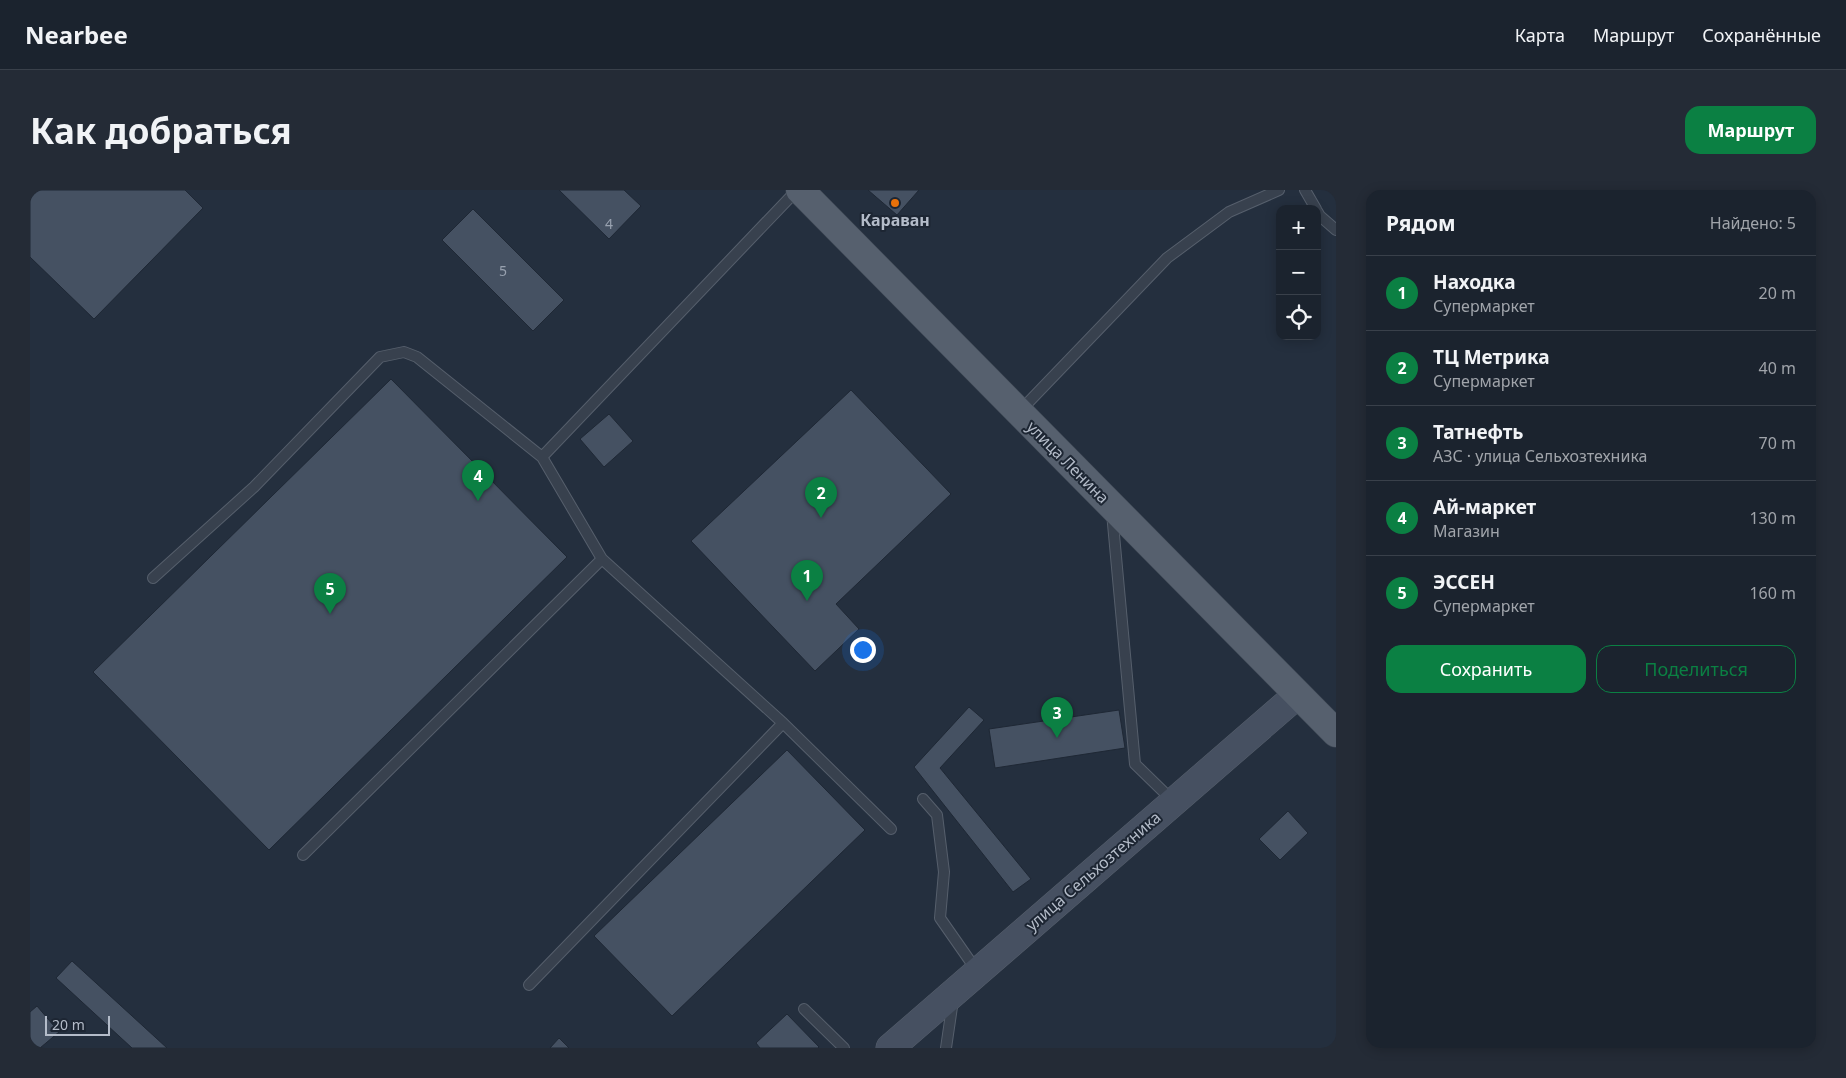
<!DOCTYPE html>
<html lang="ru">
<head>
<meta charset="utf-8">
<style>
	:root { --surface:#1b232e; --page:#242b36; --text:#f1f3f6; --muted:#a0a4aa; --line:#39404a; --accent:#0b8043 }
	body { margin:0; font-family:"Noto Sans",sans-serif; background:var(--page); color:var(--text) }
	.controls { position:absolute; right:15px; top:15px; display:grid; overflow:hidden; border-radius:10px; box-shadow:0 2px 12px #0003 }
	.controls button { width:45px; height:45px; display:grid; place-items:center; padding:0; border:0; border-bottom:1px solid var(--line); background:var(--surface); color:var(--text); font:25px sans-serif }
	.scale { position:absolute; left:15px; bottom:12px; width:65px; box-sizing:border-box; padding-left:5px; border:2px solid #b4bcc9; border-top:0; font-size:14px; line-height:18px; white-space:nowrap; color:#b4bcc9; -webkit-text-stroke:4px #1d2633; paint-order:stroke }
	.you { position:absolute; left:832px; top:459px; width:18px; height:18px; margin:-12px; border:4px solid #fff; border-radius:50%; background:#1a73e8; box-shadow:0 0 0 8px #1a73e833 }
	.badge { display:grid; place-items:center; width:32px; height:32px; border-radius:50%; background:var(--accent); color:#fff; font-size:16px; font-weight:700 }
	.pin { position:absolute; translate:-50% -41px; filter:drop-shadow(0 1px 2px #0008) }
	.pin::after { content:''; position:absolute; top:26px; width:18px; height:15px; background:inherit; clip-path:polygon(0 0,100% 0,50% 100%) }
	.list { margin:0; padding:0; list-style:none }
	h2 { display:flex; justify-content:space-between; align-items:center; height:65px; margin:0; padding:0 20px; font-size:21px }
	h2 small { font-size:16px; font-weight:400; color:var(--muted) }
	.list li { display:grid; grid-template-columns:32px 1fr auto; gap:15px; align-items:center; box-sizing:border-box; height:75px; padding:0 20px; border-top:1px solid var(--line) }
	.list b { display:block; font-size:19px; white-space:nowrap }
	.list p { margin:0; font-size:16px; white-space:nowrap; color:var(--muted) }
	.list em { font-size:16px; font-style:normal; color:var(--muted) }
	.actions { display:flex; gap:10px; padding:15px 20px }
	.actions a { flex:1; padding:11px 0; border:1px solid var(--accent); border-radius:15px; text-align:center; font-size:18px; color:var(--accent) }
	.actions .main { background:var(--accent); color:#fff }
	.icon { flex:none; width:28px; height:28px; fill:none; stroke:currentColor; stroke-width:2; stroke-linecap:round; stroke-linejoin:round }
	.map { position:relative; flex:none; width:1306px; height:858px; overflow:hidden; border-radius:15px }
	header { display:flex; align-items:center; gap:30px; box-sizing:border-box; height:70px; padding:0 25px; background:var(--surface); border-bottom:1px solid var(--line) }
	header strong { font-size:24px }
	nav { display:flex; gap:28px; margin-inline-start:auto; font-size:18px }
	.intro { display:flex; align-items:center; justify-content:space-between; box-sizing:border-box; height:120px; padding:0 30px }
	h1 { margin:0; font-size:35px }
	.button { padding:12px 22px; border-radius:15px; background:var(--accent); color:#fff; font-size:18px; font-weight:700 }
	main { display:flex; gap:30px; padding:0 30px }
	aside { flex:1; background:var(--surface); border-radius:15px; box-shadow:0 2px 12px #0003 }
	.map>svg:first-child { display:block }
	.building { fill:#455162; stroke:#1f2835 }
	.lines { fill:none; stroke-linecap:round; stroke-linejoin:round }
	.lane-casing { stroke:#565f6c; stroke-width:12 }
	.secondary-casing { stroke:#565f6c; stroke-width:29 }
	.primary-casing { stroke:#414a57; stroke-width:29 }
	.lane { stroke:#38414e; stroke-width:10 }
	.secondary { stroke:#465061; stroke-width:28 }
	.primary { stroke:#56606e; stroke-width:28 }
	.food-dot { fill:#e8710a; stroke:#1d2633; stroke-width:2 }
	.labels { text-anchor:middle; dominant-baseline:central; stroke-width:4; stroke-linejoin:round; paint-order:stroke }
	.number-label { font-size:14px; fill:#98a1af }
	.poi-label { font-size:16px; font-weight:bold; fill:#b4bcc9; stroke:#1d2633 }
	.street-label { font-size:16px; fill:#b4bcc9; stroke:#1d2633 }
</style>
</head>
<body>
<header>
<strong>Nearbee</strong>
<nav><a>Карта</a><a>Маршрут</a><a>Сохранённые</a></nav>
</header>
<div class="intro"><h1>Как добраться</h1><a class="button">Маршрут</a></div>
<main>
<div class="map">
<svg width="1306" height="858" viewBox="0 0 1306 858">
	<rect width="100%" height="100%" fill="#242f3e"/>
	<path class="building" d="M 0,0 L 155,0 L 173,18 L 64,129 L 0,67 Z
		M 529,0 L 594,0 L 611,16 L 579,49 Z
		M 838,0 L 889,0 L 867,25 Z
		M 443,19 L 534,110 L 503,141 L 412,50 Z
		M 361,189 L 537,367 L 239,660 L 63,482 Z
		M 821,200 L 921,304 L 806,414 L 829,439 L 785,481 L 661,351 Z
		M 579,224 L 603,251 L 574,277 L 550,249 Z
		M 939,517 L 954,530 L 910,578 L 1001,689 L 983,702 L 884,577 Z
		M 1089,520 L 1095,558 L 965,578 L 959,539 Z
		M 757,560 L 835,640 L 642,826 L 564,746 Z
		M 1258,621 L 1278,643 L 1250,670 L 1229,649 Z
		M 42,771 L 137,858 L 102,858 L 26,788 Z
		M 7,816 L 29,842 L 10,858 L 0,858 L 0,822 Z
		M 757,824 L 789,857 L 788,858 L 730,858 L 726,853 Z
		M 529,848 L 539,858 L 520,858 Z"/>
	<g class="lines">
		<g class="lane-casing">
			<path id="lane" d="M 767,0 L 512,267 L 572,369 L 753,533 L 861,639
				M 1275,0 L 1286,19
				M 1287,21 L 1290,26 L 1306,40
				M 990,221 L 1137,68 L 1199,22 L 1249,0
				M 1082,323 L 1105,574 L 1143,611
				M 123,388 L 224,297 L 350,167 L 374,162 L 387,167 L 512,267
				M 893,609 L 907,625 L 914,682 L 910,728 L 947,781
				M 273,665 L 572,369
				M 499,795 L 753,533
				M 774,819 L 814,858
				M 916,858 L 923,810"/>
		</g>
		<g class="secondary-casing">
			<path id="secondary" d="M 860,858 L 1267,505"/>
		</g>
		<g class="primary-casing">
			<path id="primary" d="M 770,0 L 1306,543"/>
		</g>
		<use href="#lane" class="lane"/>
		<use href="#secondary" class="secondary"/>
		<use href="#primary" class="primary"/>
	</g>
	<circle class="food-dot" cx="865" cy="13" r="5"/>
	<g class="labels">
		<g class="number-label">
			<text x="579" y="33">4</text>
			<text x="473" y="80">5</text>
		</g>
		<g class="poi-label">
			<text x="865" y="30">Караван</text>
		</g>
		<g class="street-label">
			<text transform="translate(1038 272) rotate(45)">улица Ленина</text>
			<text transform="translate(1063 681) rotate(-41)">улица Сельхозтехника</text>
		</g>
	</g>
</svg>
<div class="controls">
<button>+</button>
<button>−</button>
<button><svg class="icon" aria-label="locate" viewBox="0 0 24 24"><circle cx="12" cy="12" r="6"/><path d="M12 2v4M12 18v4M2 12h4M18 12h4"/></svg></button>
</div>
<div class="scale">20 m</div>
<div class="you"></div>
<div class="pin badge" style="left:777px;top:411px">1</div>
<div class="pin badge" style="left:791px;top:328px">2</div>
<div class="pin badge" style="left:1027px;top:548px">3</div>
<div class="pin badge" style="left:448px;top:311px">4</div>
<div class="pin badge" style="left:300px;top:424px">5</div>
</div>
<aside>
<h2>Рядом<small>Найдено: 5</small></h2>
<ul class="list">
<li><span class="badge">1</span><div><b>Находка</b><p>Супермаркет</p></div><em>20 m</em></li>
<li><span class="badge">2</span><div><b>ТЦ Метрика</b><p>Супермаркет</p></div><em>40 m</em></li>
<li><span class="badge">3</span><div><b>Татнефть</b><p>АЗС · улица Сельхозтехника</p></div><em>70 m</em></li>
<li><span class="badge">4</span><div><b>Ай-маркет</b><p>Магазин</p></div><em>130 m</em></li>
<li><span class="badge">5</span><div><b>ЭССЕН</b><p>Супермаркет</p></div><em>160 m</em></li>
</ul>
<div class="actions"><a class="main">Сохранить</a><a>Поделиться</a></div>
</aside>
</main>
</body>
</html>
